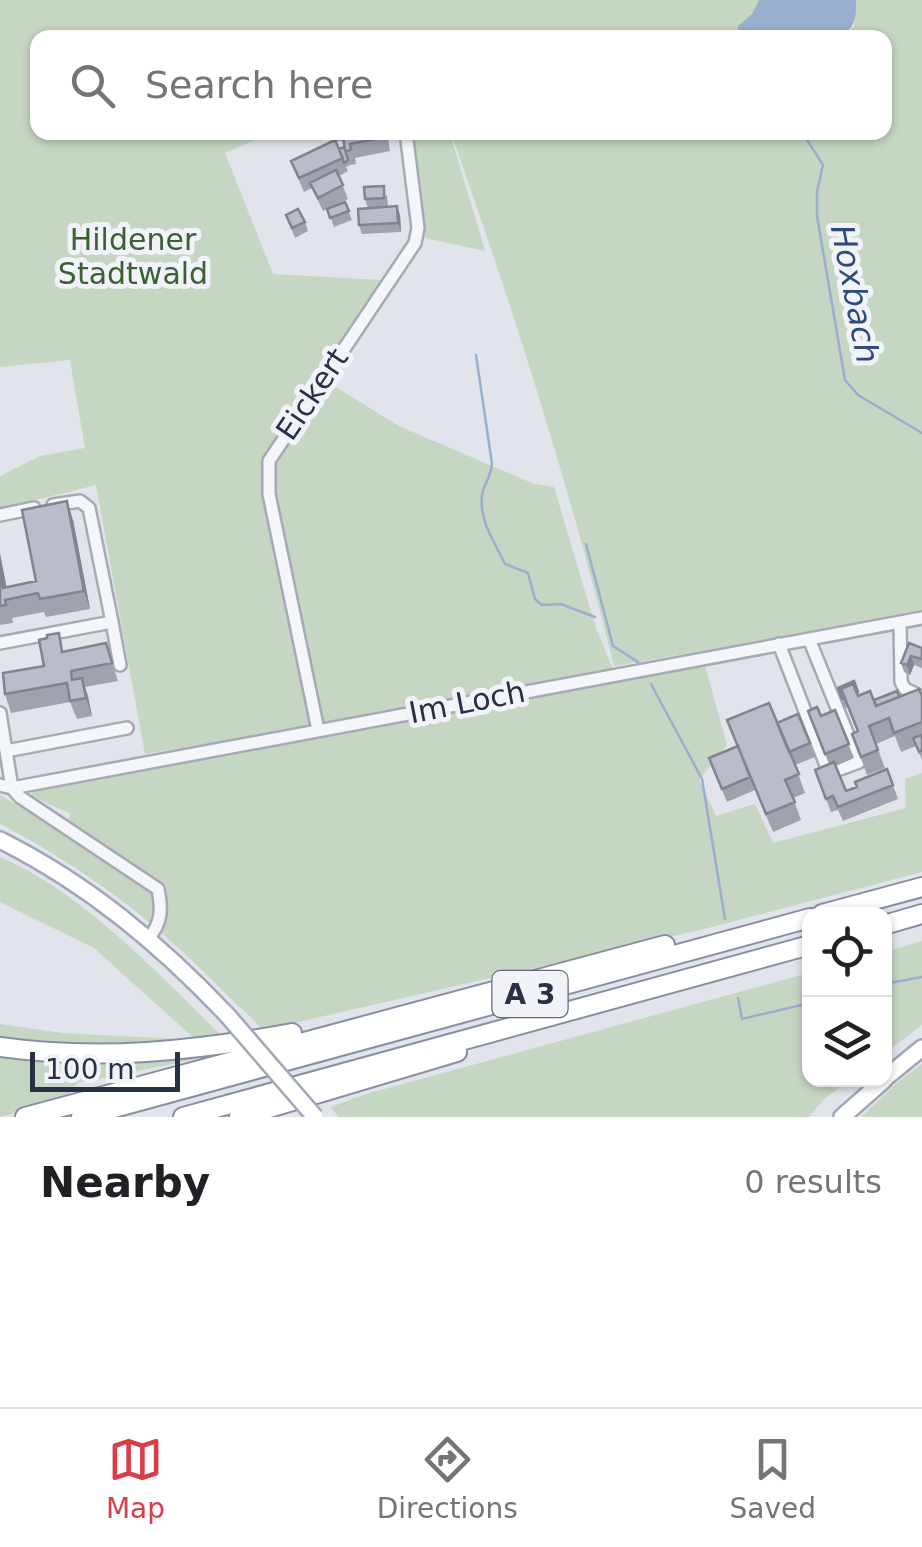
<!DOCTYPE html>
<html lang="en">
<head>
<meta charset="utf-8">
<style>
	:root { --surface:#fff; --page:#f6f6f6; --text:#202124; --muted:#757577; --line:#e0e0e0; --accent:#d93d49 }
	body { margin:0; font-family:"DejaVu Sans",sans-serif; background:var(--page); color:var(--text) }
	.controls { position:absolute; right:30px; bottom:30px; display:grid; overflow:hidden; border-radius:20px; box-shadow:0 2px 8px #0004 }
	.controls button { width:90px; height:90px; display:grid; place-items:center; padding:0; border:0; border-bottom:2px solid var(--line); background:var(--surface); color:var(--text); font:50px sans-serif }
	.scale { position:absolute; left:30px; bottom:25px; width:150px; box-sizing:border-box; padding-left:10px; border:5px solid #283044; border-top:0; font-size:28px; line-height:35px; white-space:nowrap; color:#283044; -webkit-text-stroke:8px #f1f3f8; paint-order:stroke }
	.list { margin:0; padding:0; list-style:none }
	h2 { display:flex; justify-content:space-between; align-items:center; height:130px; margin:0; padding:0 40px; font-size:42px }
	h2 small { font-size:32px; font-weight:400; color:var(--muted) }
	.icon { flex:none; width:55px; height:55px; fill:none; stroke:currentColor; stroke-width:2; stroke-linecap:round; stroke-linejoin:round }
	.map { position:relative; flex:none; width:922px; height:1117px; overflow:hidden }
	.search { position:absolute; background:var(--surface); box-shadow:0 2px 8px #0004; left:30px; right:30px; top:30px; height:110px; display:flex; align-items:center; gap:25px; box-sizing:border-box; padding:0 35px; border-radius:20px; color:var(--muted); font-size:38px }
	.sheet { height:290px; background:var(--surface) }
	nav { display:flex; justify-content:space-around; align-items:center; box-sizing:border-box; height:140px; border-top:2px solid var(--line); background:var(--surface); font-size:28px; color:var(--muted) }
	nav a { display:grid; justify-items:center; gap:5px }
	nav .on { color:var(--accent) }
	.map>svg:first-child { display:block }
	.green { fill:#c5d6c2 }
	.water { fill:#99afce }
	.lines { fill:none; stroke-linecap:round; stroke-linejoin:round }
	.stream { stroke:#99afce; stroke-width:2.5 }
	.minor-casing { stroke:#a6aab6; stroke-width:16 }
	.major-casing { stroke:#9fa7b8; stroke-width:20 }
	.highway-casing { stroke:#8790a3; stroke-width:22 }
	.minor { stroke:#f4f6f9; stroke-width:11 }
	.major { stroke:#fff; stroke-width:15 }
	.highway { stroke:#fff; stroke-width:18 }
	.major-bridge-casing { stroke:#9fa7b8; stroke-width:20; stroke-linecap:butt }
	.major-bridge { stroke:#fff; stroke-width:15 }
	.wall { fill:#9ea3ad }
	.shaded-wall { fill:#81848d }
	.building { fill:#b8bdc9; stroke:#81848d; stroke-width:2.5 }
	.labels { text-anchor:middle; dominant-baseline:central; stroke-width:10; stroke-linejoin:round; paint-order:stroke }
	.shield { fill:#f1f3f8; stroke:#646a7a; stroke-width:2.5 }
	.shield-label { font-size:28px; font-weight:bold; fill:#283044 }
	.park-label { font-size:30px; fill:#396134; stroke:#f1f3f8 }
	.street-label { font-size:30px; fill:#283044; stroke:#f1f3f8 }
	.water-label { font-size:32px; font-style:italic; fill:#2e4b7c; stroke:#f1f3f8 }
</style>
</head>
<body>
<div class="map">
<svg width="922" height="1117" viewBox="0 0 922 1117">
	<rect width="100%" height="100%" fill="#e1e4eb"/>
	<path class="green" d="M 0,0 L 759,0 L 752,14 L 738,26 L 737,35 L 742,37 L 38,38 L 38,132 L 272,133 L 225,153 L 273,274 L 382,280 L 319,377 L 399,426 L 534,484 L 554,487 L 595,625 L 618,682 L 705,666 L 727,745 L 699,780 L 716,816 L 755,804 L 773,843 L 906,808 L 905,779 L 922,773 L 922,872 L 704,929 L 263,1030 C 251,1016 239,1007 226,994 C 156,922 90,871 0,824 L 0,795 L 63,832 L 71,814 L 32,796 L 32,790 L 390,725 L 388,714 L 145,754 L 96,485 L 0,509 L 0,476 L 40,456 L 85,448 L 70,360 L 0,367 Z
		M 856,0 L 922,0 L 922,614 L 614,666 C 569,485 513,308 451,133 L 884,132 L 884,38 L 840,37 L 854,27 Z
		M 412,133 L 450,133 L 485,251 L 425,238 Z
		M 0,857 C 84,893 158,974 223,1037 C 147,1049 76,1046 0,1036 L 0,1024 L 62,1033 L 196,1040 L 94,948 L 0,902 Z
		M 922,941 L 922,1025 L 885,1053 L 885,952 Z
		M 809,973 L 810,1080 L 850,1080 L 824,1099 L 809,1117 L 338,1117 L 331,1107 L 366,1094 Z
		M 0,1053 L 163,1058 L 222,1054 L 78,1083 L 64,1100 L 0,1117 Z
		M 922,1064 L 922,1117 L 861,1117 L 898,1082 Z"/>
	<path class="water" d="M 759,0 L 856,0 C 856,19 856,26 840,37 L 737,36 L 738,26 L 752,14 Z"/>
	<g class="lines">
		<path class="stream" d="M 802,132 L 823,165 L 817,192 L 817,216 L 845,380 L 858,395 L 922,433
			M 476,355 L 492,464 C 491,476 484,484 482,495 C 479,521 494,541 505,564 L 528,573 L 535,599 L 542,605 L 561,604 L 595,617
			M 586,544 L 613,646 L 638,662
			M 651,684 L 702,779 L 725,919
			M 884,984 L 922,977
			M 738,998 L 742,1019 L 810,1003"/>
		<g class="minor-casing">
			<path id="minor" d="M 53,505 L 80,501 L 89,508 L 112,622
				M 0,515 L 34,508
				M 900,622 L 901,682 L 905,689 L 922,697
				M 0,643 L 112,622 L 120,665
				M 779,644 L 829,773 L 859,762 L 809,639
				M 0,713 L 6,751
				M 318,730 L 269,494 L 269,461 L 415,243 L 418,228 L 406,132
				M 0,785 L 12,788 L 20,797 L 158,889 C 162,909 162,923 148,939
				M 12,788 L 922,618
				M 12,788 L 6,751 L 127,728"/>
		</g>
		<g class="major-casing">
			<path id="major" d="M 0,840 C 88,884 161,945 228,1016
				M 884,1079 L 922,1048
				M 842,1117 L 884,1080"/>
		</g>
		<g class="highway-casing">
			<path id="highway" d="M 822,914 L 922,887
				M 884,925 L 922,914
				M 0,1047 C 100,1061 194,1051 292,1033
				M 25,1117 L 665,945
				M 81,1117 L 810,918
				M 183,1117 L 810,945
				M 239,1117 L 457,1052"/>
		</g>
		<use href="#minor" class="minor"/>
		<use href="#major" class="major"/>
		<use href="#highway" class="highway"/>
		<g class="major-bridge-casing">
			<path id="major-bridge" d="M 228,1016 L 315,1117"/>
		</g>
		<use href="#major-bridge" class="major-bridge"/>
	</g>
	<path class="wall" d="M 332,132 L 350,132 L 351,135 L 387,132 L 390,151 L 355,158 L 356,164 L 350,165 L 346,167 L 348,171 L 339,176 L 348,199 L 323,211 L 312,188 L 304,192 L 291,161 L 344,147 L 343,141 L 335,141 Z
		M 387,195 L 388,207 L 397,206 L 400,215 L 401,232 L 362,234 L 359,225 L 368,208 L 365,199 Z
		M 345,202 L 352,220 L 334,227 L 327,209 Z
		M 286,215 L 305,222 L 308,231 L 295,238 Z
		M 73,520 L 90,609 L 46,617 L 44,612 L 12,618 L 13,623 L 0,625 L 0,554 L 6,587 L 36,581 Z
		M 106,643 L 118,681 L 85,687 L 92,716 L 77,719 L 70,702 L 11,713 L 5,694 L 65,651 Z
		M 922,648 L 922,668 L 914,665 L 910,675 L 904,672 L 901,663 Z
		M 854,681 L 859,696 L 874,700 L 899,697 L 922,696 L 922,760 L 916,746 L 901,752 L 895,736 L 876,744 L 885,768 L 867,775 L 852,734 L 857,731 L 848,707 L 845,708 L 838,688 Z
		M 835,710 L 854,758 L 836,766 L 846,791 L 857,787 L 887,769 L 898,799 L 843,821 L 838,810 L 831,812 L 815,770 L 829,764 L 808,711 L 821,716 Z
		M 798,714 L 815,757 L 795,765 L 805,793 L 793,798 L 801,820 L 773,832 L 755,789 L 755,790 L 727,802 L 709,758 L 737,746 L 727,720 L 777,723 Z"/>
	<path class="shaded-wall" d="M 397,206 L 400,215 L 401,232 L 398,223 Z
		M 67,501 L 73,520 L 90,609 L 84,591 Z
		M 0,554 L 9,599 L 3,588 L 0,571 Z
		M 911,656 L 914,665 L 910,675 L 907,665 Z
		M 82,678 L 88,696 L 92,716 L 86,698 Z"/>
	<path class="building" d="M 368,132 L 385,132 L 385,137 L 350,144 L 351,150 L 345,151 L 343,136 Z
		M 335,140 L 343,158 L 299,178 L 291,161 Z
		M 344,147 L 348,160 L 344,163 L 339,149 Z
		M 336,170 L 343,185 L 318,198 L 310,183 Z
		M 384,186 L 384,198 L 365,199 L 364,187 Z
		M 345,202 L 349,211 L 330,218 L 327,209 Z
		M 397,206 L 398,223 L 359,225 L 358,209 Z
		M 298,209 L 305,222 L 292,228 L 286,215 Z
		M 67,501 L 84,591 L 40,599 L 38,593 L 5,600 L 6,605 L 0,606 L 0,571 L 3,588 L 36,581 L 22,510 Z
		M 59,633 L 62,652 L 106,643 L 112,663 L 71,671 L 72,680 L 82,678 L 86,698 L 70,701 L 67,683 L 5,694 L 3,673 L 44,666 L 39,640 L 47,638 L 47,635 Z
		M 909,643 L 922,648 L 922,659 L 911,656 L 907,665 L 901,663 Z
		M 854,681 L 858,692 L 857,693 L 853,684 L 841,689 L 845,698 L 842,699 L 838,688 Z
		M 853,684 L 858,696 L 870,691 L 876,706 L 919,689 L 922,696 L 922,722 L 894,733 L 889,718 L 869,726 L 878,750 L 861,757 L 852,734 L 858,731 L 841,689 Z
		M 897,691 L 899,697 L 876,706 L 874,700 Z
		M 769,703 L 799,774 L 785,780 L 795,802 L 766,814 L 727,720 Z
		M 817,707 L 821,716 L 835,710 L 849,744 L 825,754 L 808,711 Z
		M 798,714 L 810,743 L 789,752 L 777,723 Z
		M 922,735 L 922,750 L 919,752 L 913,738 Z
		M 738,746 L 750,777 L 722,789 L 709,758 Z
		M 834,762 L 846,791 L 857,787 L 855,782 L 887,769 L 893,785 L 838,807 L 833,796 L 826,799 L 815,770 Z"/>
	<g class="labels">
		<rect class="shield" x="492.5" y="971" width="75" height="46" rx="8"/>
		<g class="shield-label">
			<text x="530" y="994">A 3</text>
		</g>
		<g class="park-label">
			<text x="133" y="239">Hildener<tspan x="133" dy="34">Stadtwald</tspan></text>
		</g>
		<g class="street-label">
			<text transform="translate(312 394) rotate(-56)">Eickert</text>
			<text transform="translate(467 702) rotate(-11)">Im Loch</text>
		</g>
		<g class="water-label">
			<text transform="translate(855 294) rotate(79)">Hoxbach</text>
		</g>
	</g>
</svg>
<div class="controls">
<button><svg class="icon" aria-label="locate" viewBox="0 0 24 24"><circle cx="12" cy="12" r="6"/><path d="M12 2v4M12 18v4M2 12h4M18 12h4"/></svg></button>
<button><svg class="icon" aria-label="layers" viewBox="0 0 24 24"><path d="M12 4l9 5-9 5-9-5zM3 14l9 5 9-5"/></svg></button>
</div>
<div class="scale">100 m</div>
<div class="search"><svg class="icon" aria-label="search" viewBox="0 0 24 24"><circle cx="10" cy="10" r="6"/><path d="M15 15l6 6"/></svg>Search here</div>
</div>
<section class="sheet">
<h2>Nearby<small>0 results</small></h2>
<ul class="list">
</ul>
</section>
<nav>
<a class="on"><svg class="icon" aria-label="map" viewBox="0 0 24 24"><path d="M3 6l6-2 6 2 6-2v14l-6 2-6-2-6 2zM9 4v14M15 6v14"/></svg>Map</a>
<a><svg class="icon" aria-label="directions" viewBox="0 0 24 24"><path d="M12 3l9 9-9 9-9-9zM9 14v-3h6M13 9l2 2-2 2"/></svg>Directions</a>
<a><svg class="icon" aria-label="saved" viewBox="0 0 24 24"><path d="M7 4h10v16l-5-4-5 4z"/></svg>Saved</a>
</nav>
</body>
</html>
